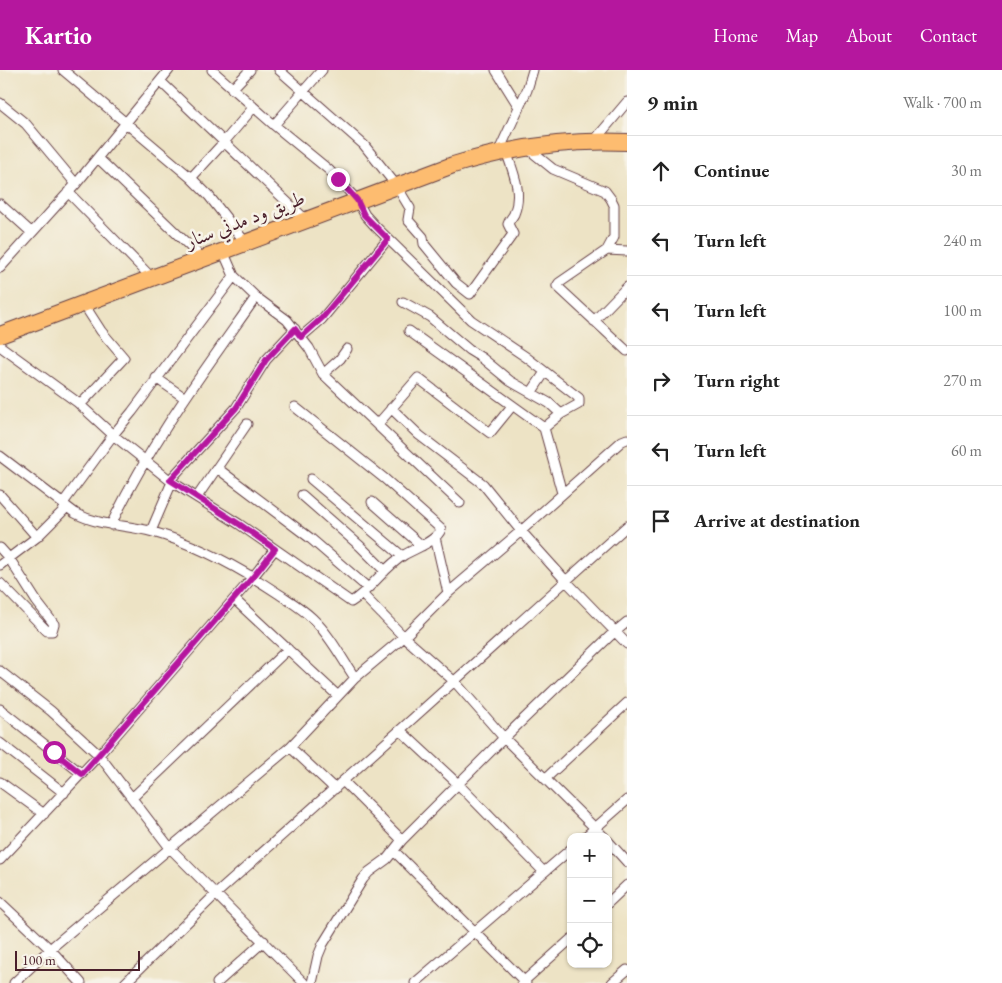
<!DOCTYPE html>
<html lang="en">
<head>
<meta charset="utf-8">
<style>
	:root { --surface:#fff; --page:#f2f2f2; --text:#222; --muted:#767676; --line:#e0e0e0; --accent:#b5179e }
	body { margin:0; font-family:"EB Garamond",Amiri,serif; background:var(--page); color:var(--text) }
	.controls { position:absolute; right:15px; bottom:15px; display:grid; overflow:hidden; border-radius:10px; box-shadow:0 1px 4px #0004 }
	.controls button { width:45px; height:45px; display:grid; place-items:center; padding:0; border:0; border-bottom:1px solid var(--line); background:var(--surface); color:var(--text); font:25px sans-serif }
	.scale { position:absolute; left:15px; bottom:12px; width:125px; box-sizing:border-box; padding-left:5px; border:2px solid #4a1f2b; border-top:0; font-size:14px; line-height:18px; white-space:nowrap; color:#4a1f2b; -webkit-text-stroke:4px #f7f3e8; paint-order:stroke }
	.stop { position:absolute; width:15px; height:15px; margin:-11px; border:4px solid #b5179e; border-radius:50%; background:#fff }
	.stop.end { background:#b5179e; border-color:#fff; box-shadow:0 1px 5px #0008 }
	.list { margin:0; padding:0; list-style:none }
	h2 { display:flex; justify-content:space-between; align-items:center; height:65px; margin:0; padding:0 20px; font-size:21px }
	h2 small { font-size:16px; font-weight:400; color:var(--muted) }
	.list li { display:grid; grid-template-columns:32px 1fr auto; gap:15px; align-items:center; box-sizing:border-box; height:70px; padding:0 20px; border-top:1px solid var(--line) }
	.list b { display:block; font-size:19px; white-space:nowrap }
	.list em { font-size:16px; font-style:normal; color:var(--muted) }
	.icon { flex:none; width:28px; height:28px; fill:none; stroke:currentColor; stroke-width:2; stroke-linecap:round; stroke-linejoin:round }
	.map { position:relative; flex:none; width:627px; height:913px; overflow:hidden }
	header { display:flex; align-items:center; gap:30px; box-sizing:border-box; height:70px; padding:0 25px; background:var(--accent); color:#fff }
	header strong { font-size:24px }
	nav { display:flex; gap:28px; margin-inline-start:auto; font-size:18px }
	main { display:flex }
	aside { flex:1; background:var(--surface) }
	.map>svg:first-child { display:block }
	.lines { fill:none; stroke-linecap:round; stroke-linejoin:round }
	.street-casing { stroke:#623c42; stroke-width:11 }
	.highway-casing { stroke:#623c42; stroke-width:18 }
	.street { stroke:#fff; stroke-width:9 }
	.highway { stroke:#fdbc70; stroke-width:16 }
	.route { stroke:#b5179e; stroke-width:6 }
	.labels { text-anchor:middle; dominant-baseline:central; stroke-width:5; stroke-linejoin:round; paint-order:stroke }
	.street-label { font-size:20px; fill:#4a1f2b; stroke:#f7f3e8 }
</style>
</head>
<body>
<header>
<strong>Kartio</strong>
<nav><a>Home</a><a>Map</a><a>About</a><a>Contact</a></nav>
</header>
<main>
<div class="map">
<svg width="627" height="913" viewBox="0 0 627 913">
	<rect width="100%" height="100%" fill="#f7f3e8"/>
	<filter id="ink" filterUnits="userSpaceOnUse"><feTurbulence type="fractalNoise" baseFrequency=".02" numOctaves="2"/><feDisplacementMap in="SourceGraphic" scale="10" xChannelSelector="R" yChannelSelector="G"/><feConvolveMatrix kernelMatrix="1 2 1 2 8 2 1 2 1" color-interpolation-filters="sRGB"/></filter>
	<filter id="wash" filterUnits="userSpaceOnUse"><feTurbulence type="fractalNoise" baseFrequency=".0096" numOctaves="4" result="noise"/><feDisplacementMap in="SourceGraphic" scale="20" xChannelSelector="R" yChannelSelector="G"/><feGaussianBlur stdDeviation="1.12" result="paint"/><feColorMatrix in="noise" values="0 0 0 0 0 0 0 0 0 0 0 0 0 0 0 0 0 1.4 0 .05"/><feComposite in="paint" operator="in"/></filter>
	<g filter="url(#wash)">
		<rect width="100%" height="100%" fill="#ede3c5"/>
	</g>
	<g filter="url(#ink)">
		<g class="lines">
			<g class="street-casing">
				<path id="street" d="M 63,0 L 191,108 L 209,126 L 245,172
					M 212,0 L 274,55 L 329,100 L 357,130 L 365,145 L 375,156 L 471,250 L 526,287 L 579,328 L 579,334 L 561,344 L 544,358
					M 279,0 L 364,75 L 396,115 L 408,135 L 410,138 L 408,150 L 423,167 L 424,174 L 456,213 L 470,224 L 513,164 L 508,154 C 509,150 512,148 514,144 C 523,122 513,102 506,81
					M 496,0 L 519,37
					M 160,11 L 305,149
					M 232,19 L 250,0
					M 0,33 L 26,54 L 76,114
					M 274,55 L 322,0
					M 594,71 L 627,32
					M 527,78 L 553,99 L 605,121 L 611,129 L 614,135 L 614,167 L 607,180 L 559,213 L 557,216 L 627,281
					M 498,83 L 527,20 L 533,0
					M 98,88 L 202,188
					M 191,108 L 224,72 L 253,38
					M 68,122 L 151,207
					M 0,134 L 31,162
					M 607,180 L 627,181
					M 0,198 L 76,114 L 169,0
					M 234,206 L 256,227 L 287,250 L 309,278 L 323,304 L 460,433
					M 403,232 L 430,247 L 469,280 L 482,288 L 510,311 L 549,333 L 561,344
					M 594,251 L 627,217
					M 409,261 L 544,358 L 562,423
					M 301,267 L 322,249 L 388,169
					M 0,276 L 77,332 L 113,365 L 172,412 L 239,454 L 351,532 C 371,520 384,497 404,485 C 414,479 437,471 441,459 L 385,409 L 295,337
					M 323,304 L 340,289 L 347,279
					M 156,308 L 185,328
					M 531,323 L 545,302
					M 80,335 L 124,288 L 101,261 L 83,233
					M 391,338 L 419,365 L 483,414 L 521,461 L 566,511 L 627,574
					M 377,355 L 418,308 L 490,363 L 512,336
					M 0,386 L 75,443 C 101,457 126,454 153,462 C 198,475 240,498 279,524 C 291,532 303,539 313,549 C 330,565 342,589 355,608
					M 217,398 L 310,468 L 368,518
					M 311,409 L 402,486
					M 170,410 L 236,338 L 266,290 L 295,259
					M 0,425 L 37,467
					M 302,425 L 360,476 L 385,501
					M 197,427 L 247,354
					M 372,432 L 422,476
					M 63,433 L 113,365 L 132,342 L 234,206 L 223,181
					M 111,455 C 150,373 204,301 256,227
					M 151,461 L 172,412
					M 435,467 L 448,523
					M 0,478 L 9,488 L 37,532 L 54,554 L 52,561 L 47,561 L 0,513
					M 0,495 L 37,467 L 67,437
					M 362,524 L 404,567 L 455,612 L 504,668 L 604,767
					M 234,529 L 338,626
					M 0,601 L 51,641 L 99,685 L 170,778 L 304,913
					M 0,639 L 82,704
					M 400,660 L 458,714 L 543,801
					M 0,673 L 64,723
					M 290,677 L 335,719
					M 545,709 L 627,633
					M 343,711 L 402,770
					M 0,712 L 44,744
					M 132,728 L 288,579
					M 585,767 L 627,730
					M 608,771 L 627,792
					M 394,781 L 526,913
					M 0,790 L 99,685 L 253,507 L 275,479
					M 0,832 L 50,879 L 81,913
					M 608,833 L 627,815
					M 14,913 L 50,879 L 290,677 L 355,608 L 404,567 L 448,523 L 521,461 L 622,371 L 627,369
					M 125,913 L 216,824 L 400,660 L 627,456
					M 217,913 L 264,871
					M 312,913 L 318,886 L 323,874 L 363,809 L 369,802 L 387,789 L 402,770 L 504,668 L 610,566 L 627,552
					M 415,913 L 571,779
					M 522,913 L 571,869
					M 612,913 L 627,900"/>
			</g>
			<g class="highway-casing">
				<path id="highway" d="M 0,265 L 453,95 C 509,78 568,69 627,72"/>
			</g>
			<use href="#street" class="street"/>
			<use href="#highway" class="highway"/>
		</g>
	</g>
	<g class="lines" filter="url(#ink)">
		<path class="route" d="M 54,682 L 82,704 L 253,507 L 275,479 L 239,454 L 170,410 L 236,338 L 266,290 L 295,259 L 301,267 L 322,248 L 388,169 L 364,145 L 357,130 L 338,109"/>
	</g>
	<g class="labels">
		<g class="street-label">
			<text transform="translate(245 149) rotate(-21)">طريق ود مدني سنار</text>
		</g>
	</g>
</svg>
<div class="controls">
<button>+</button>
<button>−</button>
<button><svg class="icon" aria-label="locate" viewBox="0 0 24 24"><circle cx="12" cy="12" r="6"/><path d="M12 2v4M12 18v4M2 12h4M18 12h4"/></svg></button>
</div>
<div class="scale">100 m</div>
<div class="stop" style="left:54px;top:682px"></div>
<div class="stop end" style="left:338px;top:109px"></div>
</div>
<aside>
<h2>9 min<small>Walk · 700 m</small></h2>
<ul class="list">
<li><svg class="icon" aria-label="ahead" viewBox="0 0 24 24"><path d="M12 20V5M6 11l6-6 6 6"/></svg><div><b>Continue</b></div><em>30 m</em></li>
<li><svg class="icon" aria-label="left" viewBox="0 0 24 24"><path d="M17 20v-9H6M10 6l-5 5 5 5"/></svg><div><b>Turn left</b></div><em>240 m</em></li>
<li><svg class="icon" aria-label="left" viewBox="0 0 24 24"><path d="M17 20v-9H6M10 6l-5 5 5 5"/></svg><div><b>Turn left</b></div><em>100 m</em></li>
<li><svg class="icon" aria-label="right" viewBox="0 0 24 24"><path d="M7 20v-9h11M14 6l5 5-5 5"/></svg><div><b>Turn right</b></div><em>270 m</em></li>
<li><svg class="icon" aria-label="left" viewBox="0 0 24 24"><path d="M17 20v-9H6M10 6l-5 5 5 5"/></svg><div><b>Turn left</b></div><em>60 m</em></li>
<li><svg class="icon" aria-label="arrive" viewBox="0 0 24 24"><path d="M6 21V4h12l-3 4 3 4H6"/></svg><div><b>Arrive at destination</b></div></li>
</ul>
</aside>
</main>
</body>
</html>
